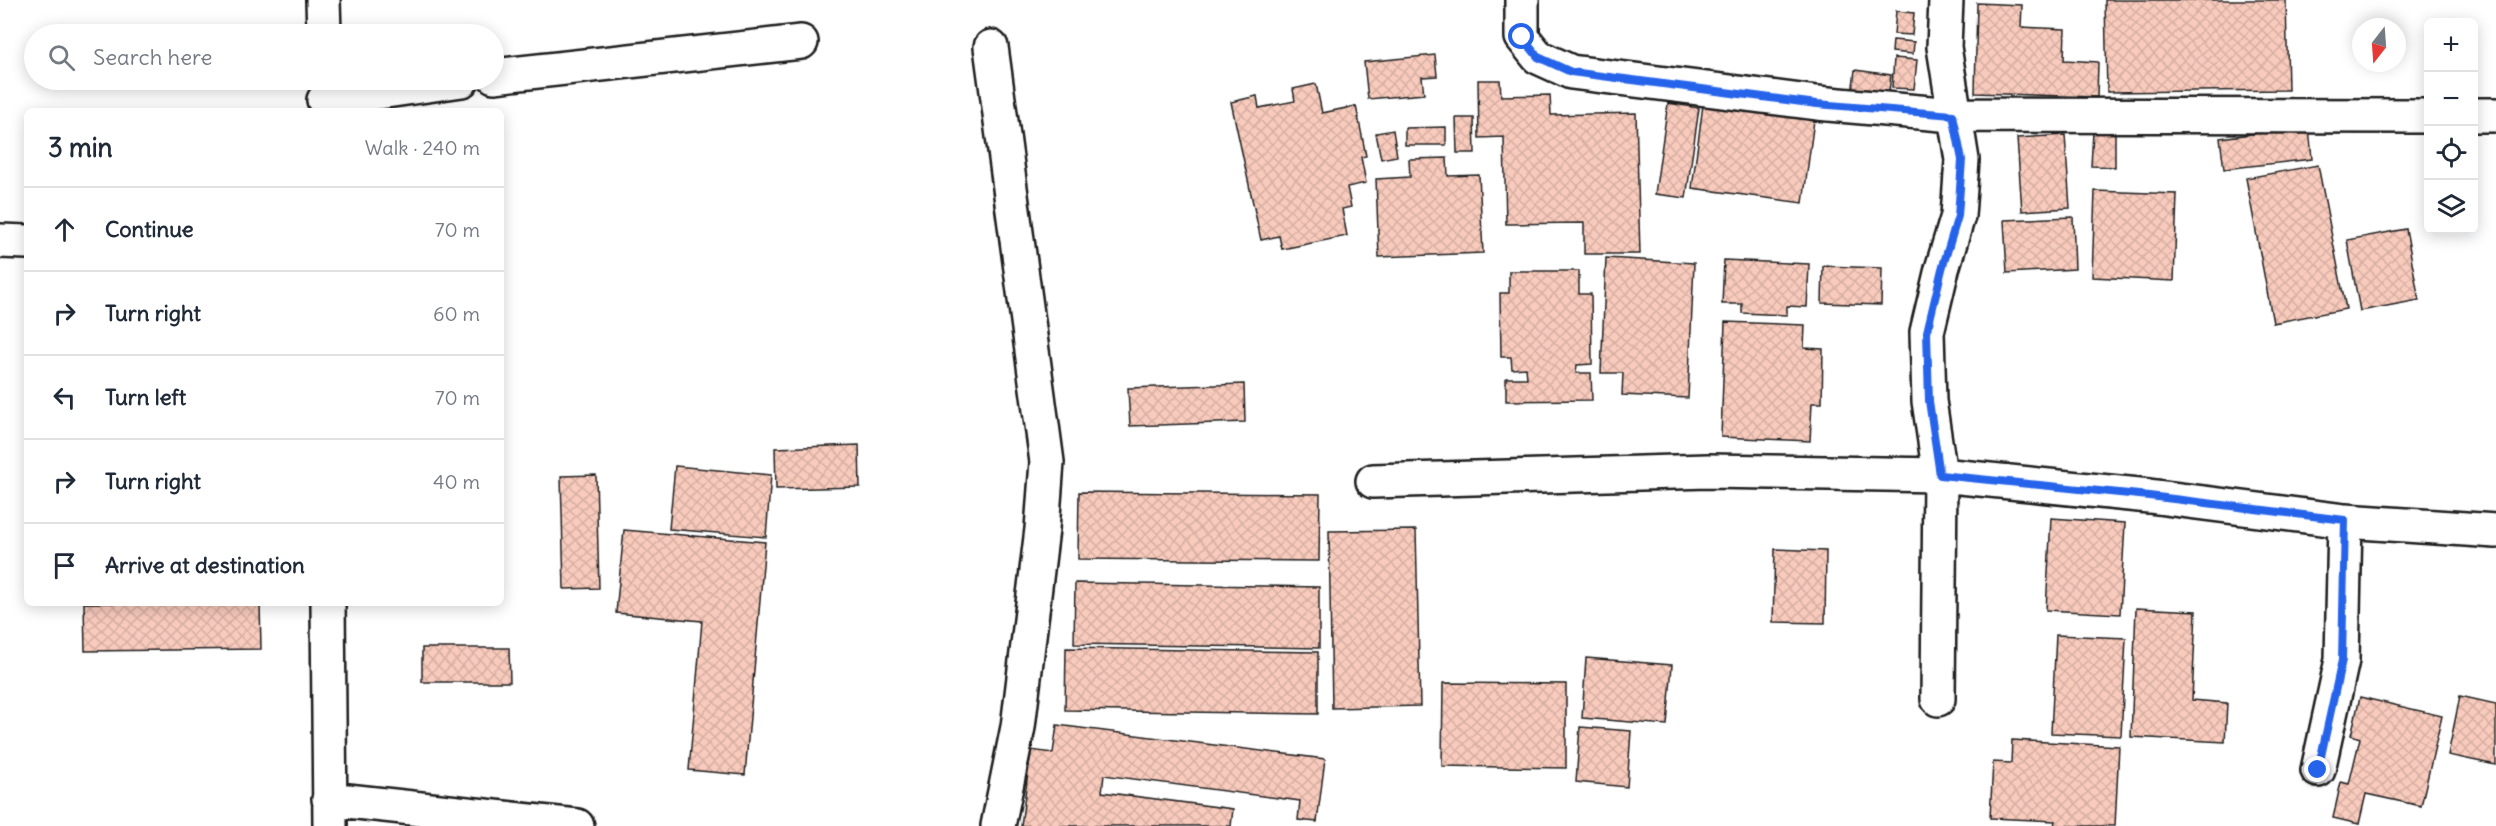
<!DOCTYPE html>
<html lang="en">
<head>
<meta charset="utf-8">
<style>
	:root { --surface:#fff; --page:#f6f6f7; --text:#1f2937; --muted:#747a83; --line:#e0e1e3 }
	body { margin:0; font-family:Delius,sans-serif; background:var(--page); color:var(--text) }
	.controls { position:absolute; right:18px; top:18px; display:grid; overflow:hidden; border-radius:9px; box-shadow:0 3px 15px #0003 }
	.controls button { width:54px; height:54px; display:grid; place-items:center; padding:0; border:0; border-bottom:2px solid var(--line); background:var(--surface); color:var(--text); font:30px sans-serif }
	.compass { position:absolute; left:2352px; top:18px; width:54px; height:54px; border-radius:50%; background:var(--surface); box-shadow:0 3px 15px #0003; rotate:197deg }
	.stop { position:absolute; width:18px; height:18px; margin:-14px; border:4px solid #2563eb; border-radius:50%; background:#fff }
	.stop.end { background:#2563eb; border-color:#fff; box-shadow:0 2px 6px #0008 }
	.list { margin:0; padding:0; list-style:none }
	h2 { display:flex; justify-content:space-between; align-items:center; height:78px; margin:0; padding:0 24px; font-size:26px }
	h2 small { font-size:20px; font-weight:400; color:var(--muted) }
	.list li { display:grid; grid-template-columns:39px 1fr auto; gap:18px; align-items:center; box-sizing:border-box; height:84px; padding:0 24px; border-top:2px solid var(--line) }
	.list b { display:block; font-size:22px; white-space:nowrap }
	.list em { font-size:20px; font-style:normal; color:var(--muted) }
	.icon { flex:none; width:33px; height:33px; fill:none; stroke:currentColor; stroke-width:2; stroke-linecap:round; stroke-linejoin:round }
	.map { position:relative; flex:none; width:2496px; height:826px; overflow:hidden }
	.search { position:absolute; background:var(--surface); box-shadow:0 3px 15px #0003; left:24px; top:24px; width:480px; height:66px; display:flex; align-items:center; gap:15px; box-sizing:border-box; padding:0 21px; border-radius:33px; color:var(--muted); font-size:22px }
	.panel { position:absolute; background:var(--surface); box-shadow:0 3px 15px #0003; left:24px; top:108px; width:480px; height:498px; border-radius:9px }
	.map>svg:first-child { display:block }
	.building { fill:url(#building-cross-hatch); stroke:#1c1c1c; stroke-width:1.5 }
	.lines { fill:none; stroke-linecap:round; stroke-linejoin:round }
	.minor-casing { stroke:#1c1c1c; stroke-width:38 }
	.minor { stroke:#fff; stroke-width:33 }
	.route { stroke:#2563eb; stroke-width:8 }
</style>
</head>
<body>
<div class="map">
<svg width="2496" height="826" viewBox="0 0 2496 826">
	<defs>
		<pattern id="building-cross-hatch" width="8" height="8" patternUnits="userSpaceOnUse" patternTransform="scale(1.5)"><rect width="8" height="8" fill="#f9cbbd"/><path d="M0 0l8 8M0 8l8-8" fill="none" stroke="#d5aea2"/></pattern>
	</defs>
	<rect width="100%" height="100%" fill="#fff"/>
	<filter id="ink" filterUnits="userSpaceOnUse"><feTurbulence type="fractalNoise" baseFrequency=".0167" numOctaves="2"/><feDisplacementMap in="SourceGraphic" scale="12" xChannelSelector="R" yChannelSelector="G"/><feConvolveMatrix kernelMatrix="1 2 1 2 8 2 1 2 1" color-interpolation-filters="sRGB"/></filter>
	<g filter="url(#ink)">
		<path class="building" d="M 2105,0 L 2286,0 L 2288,90 L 2107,92 Z
			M 1977,3 L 2022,5 L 2021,27 L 2065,29 L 2064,60 L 2098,62 L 2097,97 L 1975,93 Z
			M 1896,11 L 1914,13 L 1912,35 L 1894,34 Z
			M 1893,40 L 1914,42 L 1913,54 L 1892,52 Z
			M 1435,55 L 1437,76 L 1422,77 L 1424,94 L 1368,99 L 1364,62 Z
			M 1894,58 L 1917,60 L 1914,89 L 1892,88 Z
			M 1855,70 L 1891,75 L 1888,99 L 1852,94 Z
			M 1478,80 L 1500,80 L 1501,96 L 1550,95 L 1551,115 L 1636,113 L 1640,254 L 1584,254 L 1584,223 L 1506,224 L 1504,137 L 1479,138 Z
			M 1316,84 L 1322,113 L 1356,106 L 1366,156 L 1361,157 L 1366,183 L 1347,187 L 1351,207 L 1342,209 L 1347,236 L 1282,249 L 1279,236 L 1261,240 L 1231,102 L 1257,96 L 1259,108 L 1295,101 L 1293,89 Z
			M 1668,103 L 1699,108 L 1686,198 L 1655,194 Z
			M 1703,105 L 1814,120 L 1803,203 L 1692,188 Z
			M 1456,118 L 1474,118 L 1475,153 L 1457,153 Z
			M 1446,127 L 1446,145 L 1405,145 L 1405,128 Z
			M 2309,127 L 2312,159 L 2224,169 L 2220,138 Z
			M 1393,130 L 1397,156 L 1381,159 L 1376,133 Z
			M 2093,132 L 2115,132 L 2115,167 L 2091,166 Z
			M 2065,135 L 2070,208 L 2022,211 L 2017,138 Z
			M 1447,158 L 1448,176 L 1479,175 L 1483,253 L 1379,257 L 1376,179 L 1410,177 L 1409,159 Z
			M 2318,165 L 2346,309 L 2273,323 L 2246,178 Z
			M 2095,191 L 2177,194 L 2174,281 L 2092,277 Z
			M 2073,217 L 2075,269 L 2007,273 L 2004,220 Z
			M 2406,229 L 2419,300 L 2360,311 L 2347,240 Z
			M 1606,258 L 1694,263 L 1688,398 L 1622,395 L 1623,373 L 1601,373 Z
			M 1724,260 L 1809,264 L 1807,307 L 1787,306 L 1787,315 L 1742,313 L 1742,304 L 1722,304 Z
			M 1823,266 L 1882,268 L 1881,305 L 1822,303 Z
			M 1509,271 L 1579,271 L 1579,294 L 1591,294 L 1592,364 L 1577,365 L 1576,373 L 1591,373 L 1592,400 L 1506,401 L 1506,378 L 1527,378 L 1526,368 L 1512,369 L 1511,357 L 1501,357 L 1500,293 L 1509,293 Z
			M 1725,322 L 1805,325 L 1804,348 L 1823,349 L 1822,403 L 1812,403 L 1810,441 L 1721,437 Z
			M 1244,384 L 1245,422 L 1130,426 L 1128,388 Z
			M 859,445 L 860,487 L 776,489 L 775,448 Z
			M 675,466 L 771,475 L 766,537 L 669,529 Z
			M 596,475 L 599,588 L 564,589 L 561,476 Z
			M 1079,492 L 1320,494 L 1319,561 L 1078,559 Z
			M 2051,518 L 2125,523 L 2120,614 L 2046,610 Z
			M 624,530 L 765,542 L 745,775 L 689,770 L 702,621 L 616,613 Z
			M 1416,530 L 1420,706 L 1332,708 L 1329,531 Z
			M 1775,549 L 1826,551 L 1825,623 L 1773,622 Z
			M 1075,583 L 1319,587 L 1319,648 L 1074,644 Z
			M 84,603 L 260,603 L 261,649 L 85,651 Z
			M 2136,608 L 2196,611 L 2192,700 L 2227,703 L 2225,742 L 2131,737 Z
			M 2056,635 L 2126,638 L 2121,736 L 2051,733 Z
			M 422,648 L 509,648 L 510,682 L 422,682 Z
			M 1066,648 L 1318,652 L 1318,714 L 1065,710 Z
			M 1586,658 L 1672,665 L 1667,725 L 1582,718 Z
			M 1443,683 L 1566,684 L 1566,768 L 1442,766 Z
			M 2460,696 L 2496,704 L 2496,765 L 2448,755 Z
			M 2360,697 L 2442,716 L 2421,806 L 2366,794 L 2359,824 L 2333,818 L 2341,782 L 2349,784 L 2360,738 L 2351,735 Z
			M 1057,725 L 1325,759 L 1317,822 L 1298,820 L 1300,801 L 1104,775 L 1102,792 L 1233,809 L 1231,826 L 1021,826 L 1031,750 L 1053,753 Z
			M 1580,727 L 1631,731 L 1627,787 L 1576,782 Z
			M 2012,740 L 2119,746 L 2115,826 L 2054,826 L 2055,821 L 1990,818 L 1993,762 L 2011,763 Z"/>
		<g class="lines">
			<g class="minor-casing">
				<path id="minor" d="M 323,0 L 324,34
					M 1522,0 L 1522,37 L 1538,57 L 1571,72 L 1817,103 L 1953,115 L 2428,116
					M 991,47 L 1047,462 L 1042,529 L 1018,727 L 998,826
					M 494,76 L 801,42
					M 324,100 L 462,80
					M 2474,115 L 2496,115
					M 0,241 L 27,242
					M 1373,481 L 1708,471 L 1940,475 L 2149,496 L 2345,521 L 2496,531
					M 328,603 L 330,826
					M 1938,699 L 1940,475 L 1929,401 L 1927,332 L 1942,269 L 1958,216 L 1962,160 L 1944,47 L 1946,0
					M 2318,770 L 2342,660 L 2345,521
					M 329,799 L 577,826"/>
			</g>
			<use href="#minor" class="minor"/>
		</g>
	</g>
	<g class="lines" filter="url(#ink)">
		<path class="route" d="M 1522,37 L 1538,57 L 1571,72 L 1817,104 L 1953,115 L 1962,160 L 1958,216 L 1942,269 L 1927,332 L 1929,401 L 1940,475 L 2149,496 L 2345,520 L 2342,660 L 2318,770"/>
	</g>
</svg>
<div class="controls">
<button>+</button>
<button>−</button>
<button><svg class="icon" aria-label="locate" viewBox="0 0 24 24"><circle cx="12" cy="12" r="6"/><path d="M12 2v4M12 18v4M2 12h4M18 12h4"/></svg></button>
<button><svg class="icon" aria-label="layers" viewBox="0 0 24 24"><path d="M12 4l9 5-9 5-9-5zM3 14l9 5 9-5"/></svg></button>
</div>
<svg class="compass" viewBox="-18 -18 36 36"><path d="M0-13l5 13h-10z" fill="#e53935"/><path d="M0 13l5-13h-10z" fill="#747a83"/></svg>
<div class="stop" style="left:1522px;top:37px"></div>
<div class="stop end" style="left:2318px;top:770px"></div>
<div class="search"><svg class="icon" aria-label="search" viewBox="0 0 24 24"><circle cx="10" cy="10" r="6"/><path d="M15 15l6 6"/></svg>Search here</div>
<section class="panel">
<h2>3 min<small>Walk · 240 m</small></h2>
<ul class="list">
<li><svg class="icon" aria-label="ahead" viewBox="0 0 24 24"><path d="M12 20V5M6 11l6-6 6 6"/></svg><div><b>Continue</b></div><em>70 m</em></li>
<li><svg class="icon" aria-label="right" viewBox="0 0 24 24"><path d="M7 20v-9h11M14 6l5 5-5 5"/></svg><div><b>Turn right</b></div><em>60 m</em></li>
<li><svg class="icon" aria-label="left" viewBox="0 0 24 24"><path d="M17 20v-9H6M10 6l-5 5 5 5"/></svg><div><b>Turn left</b></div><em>70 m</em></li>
<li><svg class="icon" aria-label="right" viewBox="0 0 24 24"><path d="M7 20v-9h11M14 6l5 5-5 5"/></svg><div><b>Turn right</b></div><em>40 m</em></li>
<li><svg class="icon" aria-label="arrive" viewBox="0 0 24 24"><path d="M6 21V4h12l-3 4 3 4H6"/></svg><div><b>Arrive at destination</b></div></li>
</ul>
</section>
</div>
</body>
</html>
